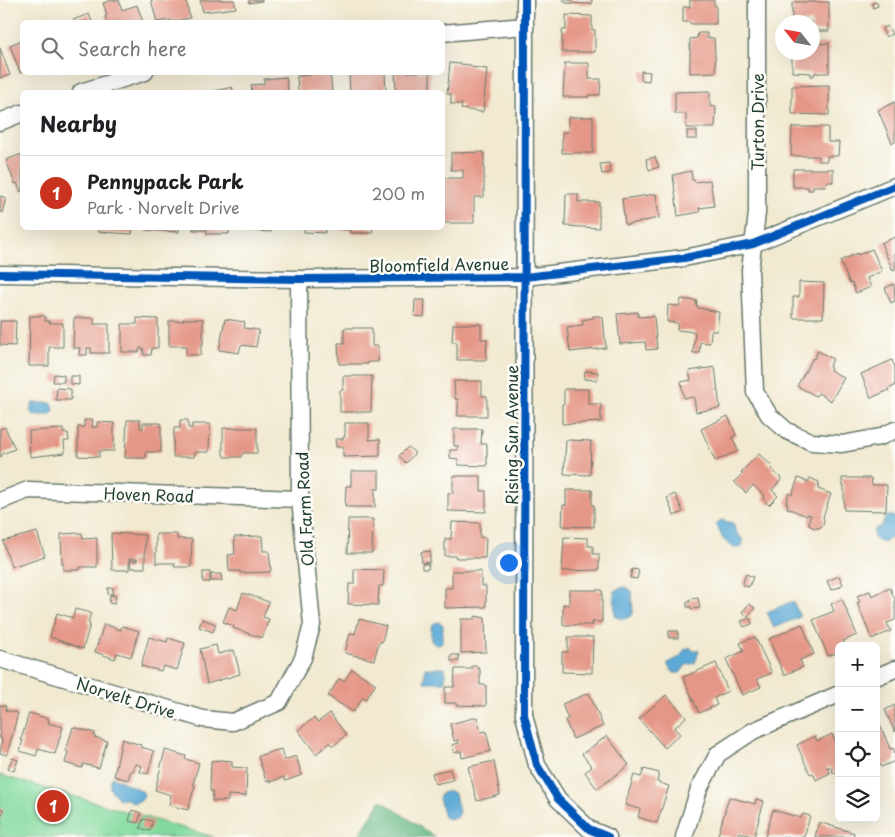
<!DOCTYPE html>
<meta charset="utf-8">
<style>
:root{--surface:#fff;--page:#f2f2f2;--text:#202124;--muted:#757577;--line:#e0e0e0;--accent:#c8321e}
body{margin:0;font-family:"Playpen Sans",sans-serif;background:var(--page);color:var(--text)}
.controls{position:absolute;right:15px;bottom:15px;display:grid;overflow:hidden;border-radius:8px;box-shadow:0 5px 20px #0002}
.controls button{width:45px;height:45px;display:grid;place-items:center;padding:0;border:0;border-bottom:1px solid var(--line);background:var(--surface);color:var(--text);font:25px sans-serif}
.compass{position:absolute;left:775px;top:15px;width:45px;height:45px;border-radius:50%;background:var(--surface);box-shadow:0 5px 20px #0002;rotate:301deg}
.you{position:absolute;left:508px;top:562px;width:18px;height:18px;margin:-12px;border:4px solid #fff;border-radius:50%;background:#1a73e8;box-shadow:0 0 0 8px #1a73e833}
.badge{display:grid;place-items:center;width:32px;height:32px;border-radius:50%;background:var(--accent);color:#fff;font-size:16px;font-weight:700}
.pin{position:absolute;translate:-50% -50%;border:2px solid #fff;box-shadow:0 1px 5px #0006}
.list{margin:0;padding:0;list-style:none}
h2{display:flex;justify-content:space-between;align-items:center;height:65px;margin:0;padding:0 20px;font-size:21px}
h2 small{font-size:16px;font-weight:400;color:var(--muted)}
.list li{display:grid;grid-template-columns:32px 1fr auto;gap:15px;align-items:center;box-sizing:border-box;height:75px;padding:0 20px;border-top:1px solid var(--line)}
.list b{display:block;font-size:19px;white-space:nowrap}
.list p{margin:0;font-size:16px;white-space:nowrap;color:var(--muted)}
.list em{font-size:16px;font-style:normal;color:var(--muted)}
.icon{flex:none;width:28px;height:28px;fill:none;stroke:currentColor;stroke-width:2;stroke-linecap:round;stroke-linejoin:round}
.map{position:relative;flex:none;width:895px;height:837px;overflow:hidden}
.search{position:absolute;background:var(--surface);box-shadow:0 5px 20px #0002;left:20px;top:20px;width:425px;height:55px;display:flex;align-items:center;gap:12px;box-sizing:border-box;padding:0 18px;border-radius:8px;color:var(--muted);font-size:19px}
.panel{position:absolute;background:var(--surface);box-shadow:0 5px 20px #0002;left:20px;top:90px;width:425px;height:140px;border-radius:8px}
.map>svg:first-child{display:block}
.green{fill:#83da9f;stroke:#518c6a}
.forest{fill:#6aba86;stroke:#447c5d}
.water{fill:#5daad6;stroke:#3e7485}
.building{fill:#e59787}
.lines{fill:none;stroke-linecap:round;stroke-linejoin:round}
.minor-casing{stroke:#68796b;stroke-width:19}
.minor{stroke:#fff;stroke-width:16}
.cycleway-casing{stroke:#fdfcf7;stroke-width:11}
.cycleway{stroke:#0057b8;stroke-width:8}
.labels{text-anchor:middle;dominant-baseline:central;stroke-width:5;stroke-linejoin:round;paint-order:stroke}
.street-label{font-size:16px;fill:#1f3d34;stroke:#fdfcf7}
</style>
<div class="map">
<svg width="895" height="837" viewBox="0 0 895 837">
<rect width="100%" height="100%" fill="#fdfcf7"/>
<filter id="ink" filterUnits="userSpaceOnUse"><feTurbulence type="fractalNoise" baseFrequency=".02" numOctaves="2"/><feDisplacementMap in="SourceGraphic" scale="10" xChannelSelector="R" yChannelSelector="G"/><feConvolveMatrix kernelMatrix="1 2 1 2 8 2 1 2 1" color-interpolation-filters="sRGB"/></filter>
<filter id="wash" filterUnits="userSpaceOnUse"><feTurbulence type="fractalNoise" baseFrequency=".0096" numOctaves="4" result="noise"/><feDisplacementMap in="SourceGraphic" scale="20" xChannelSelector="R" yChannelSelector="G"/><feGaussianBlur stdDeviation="1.12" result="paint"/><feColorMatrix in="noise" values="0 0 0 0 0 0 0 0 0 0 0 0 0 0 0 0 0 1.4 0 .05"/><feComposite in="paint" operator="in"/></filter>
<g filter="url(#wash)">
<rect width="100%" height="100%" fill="#f1e9d0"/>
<path class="green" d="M0 775 214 837H0Z"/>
<path class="forest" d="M381 800 435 837H358Z"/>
<g class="water">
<path d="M33 403H51L53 405 54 411 49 415H33L30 410Z"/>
<path d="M891 515 895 518V538C888 537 884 544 877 541L873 536 874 530 882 525 885 518Z"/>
<path d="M721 520 733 523 736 532 743 540 742 546 740 548H734L723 539 716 524Z"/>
<path d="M626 587 632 591 633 614C626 620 623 620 615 616L614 591 619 588Z"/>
<path d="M793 601 800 617 774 628 767 612Z"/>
<path d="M439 622 443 625 442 642 438 645 434 644 431 641V627L434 623Z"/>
<path d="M690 647 692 650H697L699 651 695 663 686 665 680 673H674L668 666V663L680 657 684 650Z"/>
<path d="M425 668H445V682H424Z"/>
<path d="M113 777 142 791 144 794 142 800 134 803 127 799H119L110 789V780Z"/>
<path d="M450 791 455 794 459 812 456 818 449 819 444 817 439 798 442 793Z"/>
</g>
<g id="blocks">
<g class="building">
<path d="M112 0H119L122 10 137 5 143 22H107L105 16 107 15 103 3Z"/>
<path d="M151 0H186L190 18 172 22 171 20 157 22Z"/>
<path d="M200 0H234L236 8 203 12Z"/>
<path d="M249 0H262V1L249 3Z"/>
<path d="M563 0H592V4L566 3Z"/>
<path d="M690 0H714V5H716V24H691L690 22H683V7H690Z"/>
<path d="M794 2H829V31H812V22H792V3Z"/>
<path d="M877 2 878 6 873 8 872 3Z"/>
<path d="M89 14 92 22H74L73 20Z"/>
<path d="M566 15 592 16V30H595V52H562V30H566Z"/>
<path d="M887 26 892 34 886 37 882 29Z"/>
<path d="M698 33H707V38H714L716 72 690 73V39L697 38Z"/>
<path d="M22 40V72L20 73 10 45Z"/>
<path d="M812 41H815V44L829 43V73H814V76H811V73L792 72V52H812Z"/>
<path d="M0 48 10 75 0 78Z"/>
<path d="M450 63 471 65V67L487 69 483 112 461 109 462 104H451V94H447Z"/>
<path d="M565 63H589V79H601L600 95H588L589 97H563Z"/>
<path d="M641 71 650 72 649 81 641 80Z"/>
<path d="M313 72H330L332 92H298L297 76 311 75 310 73Z"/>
<path d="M364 72H385L386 92H350L349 74Z"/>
<path d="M395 72H430V92H415V90L396 91Z"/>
<path d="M286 77 288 92H252L251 85 264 84V79Z"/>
<path d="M829 85V115L792 114V86Z"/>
<path d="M232 87 233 92H211Z"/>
<path d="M710 91V107L716 106 715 128H686V114H675V92Z"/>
<path d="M895 102V142L892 143 878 110Z"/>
<path d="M568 117H593V153H562V132H568Z"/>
<path d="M792 127H828V142H839L838 156H827V161H818V156H791Z"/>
<rect x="687" y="131" width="10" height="8"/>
<path d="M484 152V197H474V223H442V178H463V170H451V153Z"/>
<path d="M22 154V191L21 192 17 183 15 184 6 160Z"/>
<path d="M655 157 659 167 649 170 646 159Z"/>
<path d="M609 163 610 173 602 174 600 164Z"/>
<path d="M793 169H833V182H827L826 186H813V190H808V187H793Z"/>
<path d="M691 171 692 180H694L695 182 710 180 714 206 699 208 700 212 678 216 673 175Z"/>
<path d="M566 194H578V202H599V228L565 226Z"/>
<path d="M656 194 659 218 625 225 622 199Z"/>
<path d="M0 196 6 198 2 213 0 212Z"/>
<path d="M98 228H133L132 234 98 232Z"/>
<path d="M145 228H179V232L145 230Z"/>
<path d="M193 228H229V234H207V230H193Z"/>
<path d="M237 228H271V232L237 230Z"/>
<path d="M304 228H325V233L304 232Z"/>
<path d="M336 228H373L372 233H351V230L336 229Z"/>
<path d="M895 237V270L893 271 881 243Z"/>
<path d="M872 249 882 271 867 278 871 287 856 293 852 283 850 284 840 261 858 253V255Z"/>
<path d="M799 282 824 283 823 318H793V297H799Z"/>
<path d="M894 284 895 301 891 303 885 288Z"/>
<path d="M681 299 697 301 696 306H698V308L719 312 717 331H711L710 343 700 342 699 353H693L695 332 677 330 678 323 667 322 668 305 678 306 680 305Z"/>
<path d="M415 300H425L424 317 414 316Z"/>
<path d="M638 312V317L654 316 657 349 646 350 645 342 620 344 617 314Z"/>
<path d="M30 316H45V321H49V323H63V347H49V366H29Z"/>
<path d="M593 316H601V317H603L606 348 570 352 567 327 583 325 582 320 593 318Z"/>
<path d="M74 318H94V324H109V353H91V348H87V355H79L80 348H73Z"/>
<path d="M137 318 158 319V348H152L151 355H144L143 348H140L139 352H122V324H137Z"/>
<path d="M183 319H203V345H201V355H186V346H169V321H183Z"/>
<path d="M225 319 245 322 244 328 259 330 256 347 241 345 239 353 219 350Z"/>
<path d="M0 321H16L15 346 0 345Z"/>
<path d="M453 324H481V339H487L486 360H457V342H452Z"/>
<path d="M344 328H372V346H378V362H368V364H339L338 343H344Z"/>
<path d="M818 351 833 359 829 367 831 368 830 370 844 378 831 401 818 393 816 396 797 386 813 358 814 359Z"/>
<path d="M892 360 895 367V386L888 389 889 390 871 398 861 374Z"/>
<path d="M715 367 720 408 696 412 694 397 684 398 681 382 691 380 689 371Z"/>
<path d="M585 371 598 372 597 380 584 379Z"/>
<path d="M54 374 64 375V382H53Z"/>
<path d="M70 376H79V385L70 384Z"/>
<path d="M343 376H372L371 412H340V390H343Z"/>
<path d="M454 381H482V396H487V416H458V399H455Z"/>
<path d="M57 388 71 389V400H56Z"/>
<path d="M564 389H588V404H601V422L562 424V404H564Z"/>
<path d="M728 416 736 435 732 437 738 451 715 461 701 429Z"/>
<path d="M84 420H93L92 427H97V422L114 423V451H99V457L78 456V427H84Z"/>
<path d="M127 420H140V428H143V423H161V452H146V458H125Z"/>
<path d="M180 420H188V428H192V424H210L209 452H195L194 457H173L174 428H180Z"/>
<path d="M345 423H369V440L380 439V456L343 457V447H336L335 439H343V437H345Z"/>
<path d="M5 427 15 449 2 454V456L0 457V429Z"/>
<path d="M223 428H257V453H243L241 457H225L223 455Z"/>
<path d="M63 429V433H68L69 441H64L65 453 30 457 29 431Z"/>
<path d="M454 429H482L481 444H487V466L458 465V459L450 458V450H458V446H454Z"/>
<path d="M566 440 591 441 590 475 564 474Z"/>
<path d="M408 447 415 453 406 463 399 456Z"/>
<path d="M759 454 773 467 771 469 782 479 772 490 778 496 769 505 763 499 765 496 753 485 746 493 734 482 743 473 741 472Z"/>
<path d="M351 471H379V489H375V507H345L346 486H351Z"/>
<path d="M453 476H481V491H486V512L448 511V493H453Z"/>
<path d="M798 478 808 482 810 478 819 482 818 489 831 494 823 517 824 520 823 525 819 528H814L809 525V520L811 515 808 514 807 516 787 508 788 504 786 503 789 493 792 495Z"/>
<path d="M842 478H871L872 485H887L886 511 844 510V485H842Z"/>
<path d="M566 490H592V505H594V527L562 526 563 505H566Z"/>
<path d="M675 494 683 512 674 516 667 498Z"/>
<path d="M348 519H373L372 553H347Z"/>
<path d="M452 522 480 523V537L486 538 485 558H456V556H445V539H451Z"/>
<path d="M37 532 45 556 11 567 3 541Z"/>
<path d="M82 533 83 539 97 538V567H80V570H63V563H62L61 534Z"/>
<path d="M111 533 145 535V568H131L130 561H137V559H129V570H112Z"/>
<path d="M156 534H177V539H192L191 567H174L175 563H156Z"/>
<path d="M262 536 263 551H269L271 569 270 572 240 573V571H229L228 555 235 554 234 537Z"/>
<path d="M564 537 588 538V546H593V554H599V570L562 571Z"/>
<path d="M430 551V562L422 563 421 552Z"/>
<path d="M422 564H429L428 569H422Z"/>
<path d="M354 569 384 570 383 586H379L378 605 348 604 349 584H354Z"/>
<path d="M632 569 639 570 637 579 630 578Z"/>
<path d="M452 571H481V586H486V607L445 608V588H452Z"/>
<rect x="203" y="572" width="7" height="10"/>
<path d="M211 574H221L222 581H211Z"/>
<path d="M746 574 753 577 749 587 742 585Z"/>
<path d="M839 576 843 584 840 586V587L831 590 827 581Z"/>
<rect x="108" y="588" width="5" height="6"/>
<path d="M890 588 895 600V620L887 623 891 631 872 639 857 603 860 602 857 596 870 591 872 596Z"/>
<path d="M569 590H602V622H592L593 625H563V604L569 605Z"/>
<path d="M243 593 269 602 263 617 269 619 262 638 233 628 234 626 223 622 229 607 237 610Z"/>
<path d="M110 595 116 596 114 604 109 603Z"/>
<path d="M698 598 700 608 691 609V607H687V602H690V599Z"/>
<path d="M842 599 857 635 843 641 846 646H839V652L828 656 813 620 834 611 831 604Z"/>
<path d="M749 604 755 608 748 617 742 612Z"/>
<path d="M75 609 91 613 88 623 90 624 83 649 50 637 57 613 73 618Z"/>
<path d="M475 616 485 618 486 652 461 653V619H475Z"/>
<path d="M750 618 752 624 744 627 741 621Z"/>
<path d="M202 619 216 624 213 632 199 627Z"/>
<path d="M359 619 386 626 382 642H379L374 660 345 653 350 633 355 634Z"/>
<path d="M104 624 121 630 122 626 139 631 131 657 117 653 115 659 95 652Z"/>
<path d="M802 624 814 654 800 660 803 667 784 675 769 639Z"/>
<rect x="669" y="631" width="9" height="7"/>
<path d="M149 637 167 642 168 638 185 643 177 670 163 666 161 671 141 666Z"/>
<path d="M568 637H593L592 673 562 672V652H568Z"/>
<path d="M755 637 772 673 757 679 761 687 742 695 726 659 744 651 740 643Z"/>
<path d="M216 645 218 654 234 650 240 674 207 684 200 649Z"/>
<rect x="451" y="655" width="8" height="6"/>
<path d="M716 663 728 691 714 698 717 705 699 713 683 677Z"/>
<path d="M472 666H478V669H480V685H486V706L456 705V703H445V687H454L455 669H472Z"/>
<path d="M352 669 376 684 366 699 363 697 353 712 328 696 339 679 344 681Z"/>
<path d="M589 693 603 726 573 739 565 720 568 719 562 704Z"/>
<path d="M666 695 686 717 674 728 680 734 665 748 639 719Z"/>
<path d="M0 705 6 706 5 710 18 713 7 755 0 753 2 739 0 738Z"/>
<path d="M895 705V732L885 710Z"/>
<path d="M29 713 49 719 48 723 63 727 55 754 38 749 36 756 20 751 23 740H21Z"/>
<path d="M330 713 346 735 333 746 330 743 316 754 298 730 314 718 318 722Z"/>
<path d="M477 717 481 732 486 731 491 751 462 758 461 751 454 753 452 745 459 743 458 740 454 741 450 724Z"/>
<path d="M879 722 890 749 893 748 895 754V761L881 767 879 763 876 764V723Z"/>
<path d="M73 727 95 733 94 737 107 741 99 768 83 764 82 768 65 763 68 752 66 751Z"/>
<path d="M832 734 839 750V771L833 773 831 767H827L830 773 816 780 813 773 810 774 797 745 815 736 817 741Z"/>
<path d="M607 736 629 765 597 789 585 772 592 767 582 754Z"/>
<path d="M122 739 141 745V747L154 751 148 774 140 772 142 766 136 764 133 771 131 770 128 780 114 776Z"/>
<path d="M281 749 284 760 296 756 302 775 285 781 284 777 270 782V780L266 781 258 756Z"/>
<path d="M165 750 186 756 185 759 199 763 193 784 195 785 188 810 169 805 171 795 155 790Z"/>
<path d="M12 758 18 760 14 771 8 769Z"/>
<path d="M221 760 232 761V767L247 768 246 796 228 795V801H212L213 791H210L211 761Z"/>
<path d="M494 761 500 795 477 801 468 767Z"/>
<path d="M450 769 453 780 435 784 432 773Z"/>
<path d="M644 769 659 773 657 782 669 786 657 823 638 817 640 809 625 805 634 775 641 777Z"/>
<path d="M729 797 755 804 756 799 764 801 754 837 739 832 737 837 718 835Z"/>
<path d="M0 808 4 810 0 819Z"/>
<path d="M132 810 141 813 138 823 129 821Z"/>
<path d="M773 810 801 818 803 814 810 816 804 837H765Z"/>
<path d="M143 819 153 821 150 831 140 828Z"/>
<path d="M819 822 854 833 853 837H815Z"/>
</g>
</g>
</g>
<g filter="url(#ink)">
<use href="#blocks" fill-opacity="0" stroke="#68796b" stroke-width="1"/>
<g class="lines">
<defs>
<g id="minor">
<path d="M525 0 524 715 537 765 558 799 589 829 608 837"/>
<path d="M757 0V213L750 270 755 392 769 415 787 431 812 442 842 444 880 437 895 430"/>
<path d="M442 33 525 26"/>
<path d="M81 92 145 72"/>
<path d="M0 122 22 113"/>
<path d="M0 274 299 279 525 277 684 258 753 244 895 186"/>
<path d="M0 501 28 490 300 499"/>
<path d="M0 659 203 719 233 722 279 702 303 658 312 625 300 499 299 279"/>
<path d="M876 677 895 669"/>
<path d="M684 837 699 789 718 754 753 731 839 694"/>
</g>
</defs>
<use href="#minor" class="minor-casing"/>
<use href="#minor" class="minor"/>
<defs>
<g id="cycleway">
<path d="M525 0 524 715 537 765 558 799 589 829 608 837"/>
<path d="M0 274 299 279 525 277 684 258 753 244 895 186"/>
</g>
</defs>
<use href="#cycleway" class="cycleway-casing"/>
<use href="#cycleway" class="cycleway"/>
</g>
</g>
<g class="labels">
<g class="street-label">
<text transform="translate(757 122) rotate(-90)">Turton Drive</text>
<text transform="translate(439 264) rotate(-1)">Bloomfield Avenue</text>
<text transform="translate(511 435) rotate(-90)">Rising Sun Avenue</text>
<text transform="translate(149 494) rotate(2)">Hoven Road</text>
<text transform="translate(304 509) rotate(-93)">Old Farm Road</text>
<text transform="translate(126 697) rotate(17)">Norvelt Drive</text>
</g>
</g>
</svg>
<div class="controls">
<button>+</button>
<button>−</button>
<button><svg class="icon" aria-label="locate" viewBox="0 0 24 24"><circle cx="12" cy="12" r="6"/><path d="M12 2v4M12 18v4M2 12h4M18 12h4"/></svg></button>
<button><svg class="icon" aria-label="layers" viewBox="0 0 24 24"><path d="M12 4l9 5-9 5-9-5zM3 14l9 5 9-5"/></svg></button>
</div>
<svg class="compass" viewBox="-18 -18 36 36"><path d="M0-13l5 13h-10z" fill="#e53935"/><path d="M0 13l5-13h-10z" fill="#757577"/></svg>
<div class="you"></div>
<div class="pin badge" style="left:53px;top:806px">1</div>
<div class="search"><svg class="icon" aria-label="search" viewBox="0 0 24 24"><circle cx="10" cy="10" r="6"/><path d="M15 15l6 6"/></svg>Search here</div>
<section class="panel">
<h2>Nearby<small></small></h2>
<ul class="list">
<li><span class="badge">1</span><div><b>Pennypack Park</b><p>Park · Norvelt Drive</p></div><em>200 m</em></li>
</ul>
</section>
</div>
